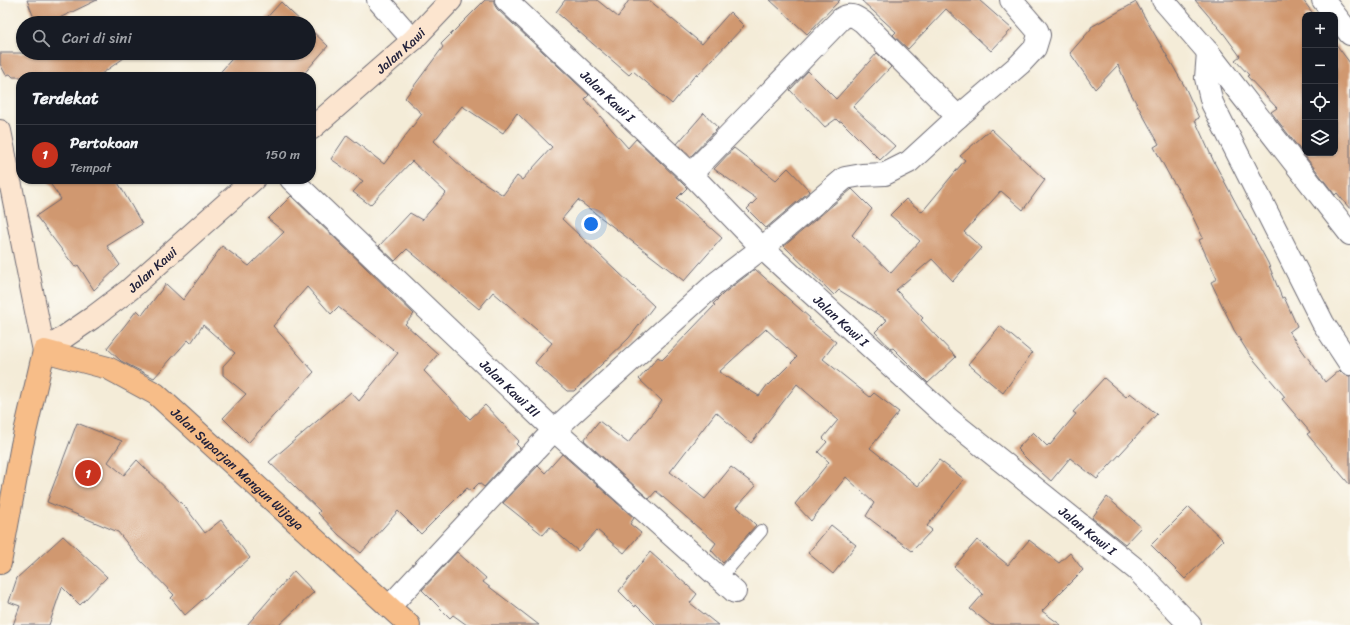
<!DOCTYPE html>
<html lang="id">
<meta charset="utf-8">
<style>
:root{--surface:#171b24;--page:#242831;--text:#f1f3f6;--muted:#9ea1a6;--line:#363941;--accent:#c8321e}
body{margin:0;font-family:Sriracha,sans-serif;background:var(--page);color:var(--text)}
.controls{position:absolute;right:12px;top:12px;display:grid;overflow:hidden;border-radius:8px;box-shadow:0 1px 3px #0004}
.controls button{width:36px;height:36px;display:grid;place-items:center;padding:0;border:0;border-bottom:1px solid var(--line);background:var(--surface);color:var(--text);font:20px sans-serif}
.you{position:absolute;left:591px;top:224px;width:14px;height:14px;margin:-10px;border:3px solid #fff;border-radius:50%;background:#1a73e8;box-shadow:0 0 0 6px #1a73e833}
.badge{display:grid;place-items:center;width:26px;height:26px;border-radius:50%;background:var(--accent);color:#fff;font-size:13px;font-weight:700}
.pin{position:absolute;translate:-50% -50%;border:2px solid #fff;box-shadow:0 1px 4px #0006}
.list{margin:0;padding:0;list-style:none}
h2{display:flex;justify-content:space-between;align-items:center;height:52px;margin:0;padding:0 16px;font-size:17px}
h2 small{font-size:13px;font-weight:400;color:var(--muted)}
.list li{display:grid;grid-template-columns:26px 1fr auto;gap:12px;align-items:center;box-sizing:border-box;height:60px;padding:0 16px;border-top:1px solid var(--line)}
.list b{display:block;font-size:15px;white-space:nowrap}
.list p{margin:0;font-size:13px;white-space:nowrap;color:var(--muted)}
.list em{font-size:13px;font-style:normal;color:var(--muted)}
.icon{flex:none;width:22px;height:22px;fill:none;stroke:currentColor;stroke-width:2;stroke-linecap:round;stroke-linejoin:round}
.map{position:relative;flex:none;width:1350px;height:625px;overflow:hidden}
.search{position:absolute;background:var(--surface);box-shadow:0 1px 3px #0004;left:16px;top:16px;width:300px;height:44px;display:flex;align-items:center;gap:10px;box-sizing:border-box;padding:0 14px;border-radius:22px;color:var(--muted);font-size:15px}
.panel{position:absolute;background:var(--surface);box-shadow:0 1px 3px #0004;left:16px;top:72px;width:300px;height:112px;border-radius:16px}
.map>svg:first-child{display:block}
.building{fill:#d09870;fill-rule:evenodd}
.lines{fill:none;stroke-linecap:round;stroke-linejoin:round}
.lane-casing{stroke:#6c6972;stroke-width:14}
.street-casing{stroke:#6c6972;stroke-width:24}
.secondary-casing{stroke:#6c6972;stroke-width:24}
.highway-casing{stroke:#6c6972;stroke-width:24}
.lane{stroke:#fff;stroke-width:12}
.street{stroke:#fff;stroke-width:22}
.secondary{stroke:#fce5cf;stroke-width:22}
.highway{stroke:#f7bd88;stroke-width:22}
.labels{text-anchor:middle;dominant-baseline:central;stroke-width:4;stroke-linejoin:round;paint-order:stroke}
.street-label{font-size:13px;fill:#22223b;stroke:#fdfcf7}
</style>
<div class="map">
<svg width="1350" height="625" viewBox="0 0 1350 625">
<rect width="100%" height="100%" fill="#fdfcf7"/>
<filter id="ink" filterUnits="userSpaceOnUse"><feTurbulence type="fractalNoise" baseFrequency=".025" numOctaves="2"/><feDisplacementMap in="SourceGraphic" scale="8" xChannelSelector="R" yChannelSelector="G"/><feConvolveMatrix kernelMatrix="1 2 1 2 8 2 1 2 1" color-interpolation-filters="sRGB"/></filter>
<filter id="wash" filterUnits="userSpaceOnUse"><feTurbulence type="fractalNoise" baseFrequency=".012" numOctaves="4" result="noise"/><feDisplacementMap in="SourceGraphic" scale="16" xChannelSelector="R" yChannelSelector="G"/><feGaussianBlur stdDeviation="0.9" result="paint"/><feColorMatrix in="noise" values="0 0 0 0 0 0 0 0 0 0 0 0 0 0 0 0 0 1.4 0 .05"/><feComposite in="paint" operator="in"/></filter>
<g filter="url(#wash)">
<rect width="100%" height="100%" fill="#f4ecd8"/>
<g id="blocks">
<g class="building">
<path d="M27 0H97L49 23H36Z"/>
<path d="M485 0H494V4L497 9 589 95 585 99 628 148 636 139 682 183 687 188 677 198 722 238 684 281 578 200 562 219 654 306 629 338 574 391H567L535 363 552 343 493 292 479 309 407 249 395 261 379 246 410 213 422 220 446 193 412 161 370 205 353 192 363 181 331 159 347 135 384 164 422 114 405 98 443 47 441 44ZM462 106 503 133 517 113 552 147 522 180 517 176 503 195 466 171 434 141Z"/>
<path d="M565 0H597L618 17 629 0H649L702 44 730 12 744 26 697 76 696 74 672 104 633 71 629 75 556 12Z"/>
<path d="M770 0H840L807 34Z"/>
<path d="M861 0H979L1012 29 991 51 946 9 908 49 893 35 896 32Z"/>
<path d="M1195 0H1303L1314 15H1305V153H1335V43L1350 63V209L1337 193 1335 195 1271 112 1277 108 1247 76 1249 75 1235 60 1240 56 1224 34Z"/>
<path d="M281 2 292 13 303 23H262Z"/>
<path d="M1136 2 1185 87 1199 118 1195 120 1214 162 1268 263 1282 298 1284 297 1297 326 1289 332 1325 382 1339 370 1344 375 1350 376V485L1307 434 1310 432 1282 399 1285 397 1249 354 1234 330 1211 282 1217 279 1199 240 1203 238 1184 199 1169 175 1154 147 1159 144 1129 90 1118 65 1095 89 1070 53 1091 29V27Z"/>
<path d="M309 28 328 46 301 77H216L237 53H309Z"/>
<path d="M0 53H131L97 77H13L10 74 6 75 0 64Z"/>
<path d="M877 53 891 67 853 107 895 146 880 160 841 121 839 122 836 119 825 127 790 90 808 71 836 99Z"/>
<path d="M704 113 718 128 691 156 677 144Z"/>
<path d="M991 129 1045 180 1023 210 1001 191 964 232 982 248 953 281 932 259 896 290 923 318 921 320 956 357 928 383 893 348 891 349 875 332 887 320 839 290 834 295 784 246 852 189 872 209 852 235 891 273 920 241 890 215 906 199 922 212 965 160 960 156Z"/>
<path d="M734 148 776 180 788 168 810 191 766 228 747 209 757 199 714 169Z"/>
<path d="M47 179H116L142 224 107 246 120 265 94 290 78 265 75 267 36 216 61 199Z"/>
<path d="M291 196 414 314 405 324 438 354 424 371 470 419 485 405 519 441 516 444 520 448 484 487 479 483 471 491 467 488 421 534 398 511 361 553 339 535 318 513 320 511 269 462 351 392 359 401 398 353 338 307 331 314 307 287 273 326 314 372 248 443 223 418 246 394 223 375V366L235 353 203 325 191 343 188 340 154 378 121 361 107 348 137 310 142 315 166 284 183 300 222 246 249 266 284 232 268 219Z"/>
<path d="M755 269 810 318 809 320 836 342 823 359 870 397 874 393 899 412 870 448 918 486 939 460 964 479 927 526 932 530 912 551 866 516 874 503 846 477 811 521 795 504 829 462 818 452 827 442 823 438 838 420 797 384 751 443 716 412 670 472 705 499 731 467 756 486 737 507 756 525 723 563 711 550 716 543 656 491 649 499 584 440 599 421 628 443 662 401 639 379 658 357 662 360 666 356 715 305 713 304 724 293ZM766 329 797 357 769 385 768 384 759 396 719 372Z"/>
<path d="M1000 326 1032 353 1003 393 968 364Z"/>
<path d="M1104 378 1126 397 1130 393 1157 414 1097 479 1070 458 1051 481 1032 464 1017 449 1033 432 1047 446 1049 444 1050 445 1076 414 1073 412Z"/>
<path d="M77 423 122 441 108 462 124 475 137 460 186 508 205 533 221 520 250 558 185 615 171 598 174 595 141 561 118 532 47 502Z"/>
<path d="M562 454 634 518 630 524 641 533 624 553 597 530 578 551 550 527 543 535 503 503 538 466 545 473Z"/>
<path d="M1107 497 1141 527 1125 544 1092 518Z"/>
<path d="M1189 507 1223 540 1185 579 1151 545Z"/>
<path d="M831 525 856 545 833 574 808 553Z"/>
<path d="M63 536 107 577 80 605 62 587 49 625H13L20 606 9 602 17 578Z"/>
<path d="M977 540 1008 565 1029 540 1059 563 1070 553 1083 570 1042 611 1061 625H991L970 609 983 594 954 567Z"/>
<path d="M457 552 486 578 483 582 539 625H467L453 615 450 618 422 590Z"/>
<path d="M650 552 697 594 690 603 718 625H656L636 605 635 607 619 591Z"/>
<path d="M294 571 314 592 279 625H247Z"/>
</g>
</g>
</g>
<g filter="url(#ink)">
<use href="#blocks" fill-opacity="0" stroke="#6c6972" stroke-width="1"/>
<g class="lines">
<defs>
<path id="lane" d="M720 578 761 531"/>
<g id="street">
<path d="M378 0 413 40"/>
<path id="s1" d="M506 0 691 174 762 248 949 419 1137 570 1190 625"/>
<path d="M1163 0 1208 52 1350 234"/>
<path d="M1323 0 1350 34"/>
<path d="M1208 52 1206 78 1212 103 1323 323 1350 364"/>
<path d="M691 174 841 19C850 13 855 16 863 22L958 117"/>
<path id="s2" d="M291 179 554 430 735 592"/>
<path d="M389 607 554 430 716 283 762 248 845 178 862 175 885 174 909 162 958 117 1020 64 1035 48 1039 35 1037 30 1011 0"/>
</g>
<g id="secondary">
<path id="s3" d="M311 129 413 40 451 0"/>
<path id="s4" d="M0 131 44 351 92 318 129 290 254 179"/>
</g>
<g id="highway">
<path id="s5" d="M0 563 22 445 44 351 108 368 156 394 409 625"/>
</g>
</defs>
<use href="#lane" class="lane-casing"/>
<use href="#street" class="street-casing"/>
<use href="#secondary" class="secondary-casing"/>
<use href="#highway" class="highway-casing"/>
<use href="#lane" class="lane"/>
<use href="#street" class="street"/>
<use href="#secondary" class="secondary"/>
<use href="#highway" class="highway"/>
</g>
</g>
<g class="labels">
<g class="street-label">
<text stroke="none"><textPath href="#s3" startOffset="119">Jalan Kawi</textPath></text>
<text stroke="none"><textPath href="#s1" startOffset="140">Jalan Kawi I</textPath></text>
<text stroke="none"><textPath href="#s4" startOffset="360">Jalan Kawi</textPath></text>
<text stroke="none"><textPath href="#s1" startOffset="464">Jalan Kawi I</textPath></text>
<text stroke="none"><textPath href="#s2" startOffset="303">Jalan Kawi III</textPath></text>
<text stroke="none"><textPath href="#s5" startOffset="448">Jalan Suparjan Mangun Wijaya</textPath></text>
<text stroke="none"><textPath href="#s1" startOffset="788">Jalan Kawi I</textPath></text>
</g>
</g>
</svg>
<div class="controls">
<button>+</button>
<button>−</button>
<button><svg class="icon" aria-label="locate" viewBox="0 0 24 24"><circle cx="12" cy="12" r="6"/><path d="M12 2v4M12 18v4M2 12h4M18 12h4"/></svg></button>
<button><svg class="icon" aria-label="layers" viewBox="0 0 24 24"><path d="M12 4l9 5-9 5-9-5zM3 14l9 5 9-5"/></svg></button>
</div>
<div class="you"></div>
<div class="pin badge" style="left:88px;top:473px">1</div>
<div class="search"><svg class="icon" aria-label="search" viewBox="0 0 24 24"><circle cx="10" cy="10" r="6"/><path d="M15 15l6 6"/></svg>Cari di sini</div>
<section class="panel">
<h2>Terdekat<small></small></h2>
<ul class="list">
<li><span class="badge">1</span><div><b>Pertokoan</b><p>Tempat</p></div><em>150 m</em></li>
</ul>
</section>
</div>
